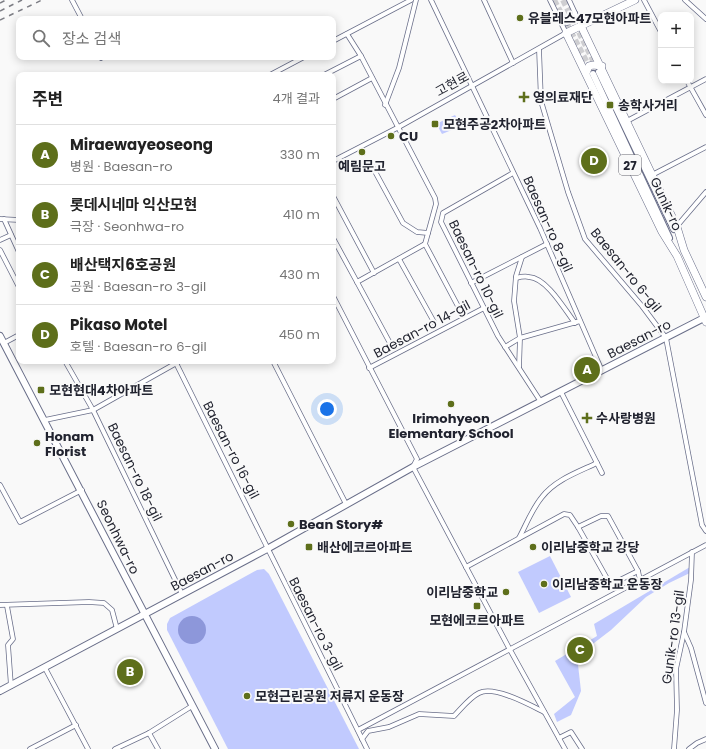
<!DOCTYPE html>
<html lang="ko">
<meta charset="utf-8">
<style>
:root{--surface:#fff;--page:#f2f2f2;--text:#222;--muted:#767676;--line:#e0e0e0;--accent:#5e6f1b}
body{margin:0;font-family:Poppins,"Noto Sans KR",sans-serif;background:var(--page);color:var(--text)}
.controls{position:absolute;right:12px;top:12px;display:grid;overflow:hidden;border-radius:8px;box-shadow:0 2px 10px #0003}
.controls button{width:36px;height:36px;display:grid;place-items:center;padding:0;border:0;border-bottom:1px solid var(--line);background:var(--surface);color:var(--text);font:20px sans-serif}
.you{position:absolute;left:327px;top:409px;width:14px;height:14px;margin:-10px;border:3px solid #fff;border-radius:50%;background:#1a73e8;box-shadow:0 0 0 6px #1a73e833}
.badge{display:grid;place-items:center;width:26px;height:26px;border-radius:50%;background:var(--accent);color:#fff;font-size:13px;font-weight:700}
.pin{position:absolute;translate:-50% -50%;border:2px solid #fff;box-shadow:0 1px 4px #0006}
.list{margin:0;padding:0;list-style:none}
h2{display:flex;justify-content:space-between;align-items:center;height:52px;margin:0;padding:0 16px;font-size:17px}
h2 small{font-size:13px;font-weight:400;color:var(--muted)}
.list li{display:grid;grid-template-columns:26px 1fr auto;gap:12px;align-items:center;box-sizing:border-box;height:60px;padding:0 16px;border-top:1px solid var(--line)}
.list b{display:block;font-size:15px;white-space:nowrap}
.list p{margin:0;font-size:13px;white-space:nowrap;color:var(--muted)}
.list em{font-size:13px;font-style:normal;color:var(--muted)}
.icon{flex:none;width:22px;height:22px;fill:none;stroke:currentColor;stroke-width:2;stroke-linecap:round;stroke-linejoin:round}
.map{position:relative;flex:none;width:706px;height:749px;overflow:hidden}
.search{position:absolute;background:var(--surface);box-shadow:0 2px 10px #0003;left:16px;top:16px;width:320px;height:44px;display:flex;align-items:center;gap:10px;box-sizing:border-box;padding:0 14px;border-radius:8px;color:var(--muted);font-size:15px}
.panel{position:absolute;background:var(--surface);box-shadow:0 2px 10px #0003;left:16px;top:72px;width:320px;height:292px;border-radius:8px}
.map>svg:first-child{display:block}
.green{fill:#c1cafe}
.water{fill:#8d97da}
.lines{fill:none;stroke-linecap:round;stroke-linejoin:round}
.secondary-tunnel{stroke:#ceced1;stroke-width:6;stroke-dasharray:6 3;stroke-linecap:butt}
.street-casing{stroke:#696e89;stroke-width:5.5}
.secondary-casing{stroke:#696e89;stroke-width:8}
.primary-casing{stroke:#696e89;stroke-width:8}
.street{stroke:#fff;stroke-width:4}
.secondary{stroke:#fff;stroke-width:6}
.primary{stroke:#fff;stroke-width:7}
.rail{stroke:#7d7e85;stroke-width:1.5;stroke-dasharray:5 5;stroke-linecap:butt}
.poi-dot{fill:#5e6f1b;stroke:#f9f9f9;stroke-width:1.5}
.labels{text-anchor:middle;dominant-baseline:central;stroke-width:4;stroke-linejoin:round;paint-order:stroke}
.shield{fill:#f9f9f9;stroke:#62636c;stroke-width:1}
.shield-label{font-size:12px;font-weight:bold;fill:#21232f}
.poi-label{font-size:13px;font-weight:bold;fill:#21232f;stroke:#f9f9f9;text-anchor:start}
.street-label{font-size:13px;fill:#21232f;stroke:#f9f9f9}
</style>
<div class="map">
<svg width="706" height="749" viewBox="0 0 706 749">
<rect width="100%" height="100%" fill="#f9f9f9"/>
<g class="green">
<path d="M455 115 461 125 459 127 442 134 437 125 438 123Z"/>
<path d="M550 556 571 597 539 613 518 572Z"/>
<path d="M690 567 692 572 669 583 646 597 611 630 577 656 581 691 571 715 557 722 554 714 575 697 555 661 597 636 594 624Z"/>
<path d="M264 569 269 574 359 749H228L167 630V624L170 618 257 570Z"/>
</g>
<circle class="water" cx="192" cy="630" r="14"/>
<g class="lines">
<g class="secondary-tunnel">
<path d="M554 0 593 74"/>
<path d="M563 0 597 68"/>
</g>
<defs>
<g id="street">
<path d="M72 0 82 19"/>
<path d="M431 0 540 228 602 371"/>
<path d="M484 0 513 63"/>
<path d="M569 0 581 26"/>
<path d="M644 0 661 32"/>
<path d="M685 0 706 19"/>
<path d="M561 21 567 23 572 21 575 13"/>
<path d="M347 34 361 56 435 198 436 204 425 244 460 310"/>
<path d="M333 41 411 0"/>
<path d="M539 49 541 101 568 192 585 239 642 306 666 338 702 525 706 531"/>
<path d="M100 57 101 58"/>
<path d="M270 75 304 57"/>
<path d="M324 75 361 56"/>
<path d="M687 81 706 115"/>
<path d="M333 99 372 78"/>
<path d="M385 105 399 68 416 0"/>
<path d="M627 121 706 79"/>
<path d="M333 161 397 128 566 33 550 0"/>
<path d="M372 166 403 223 417 232 428 233"/>
<path d="M513 173 443 213 441 222 498 336 541 402"/>
<path d="M652 175 706 147"/>
<path d="M333 196 374 273"/>
<path d="M0 219 19 220"/>
<path d="M4 219 19 252"/>
<path d="M677 226 706 192"/>
<path d="M333 238 357 282"/>
<path d="M0 240 11 235"/>
<path d="M0 250 19 287"/>
<path d="M399 259 434 322"/>
<path d="M516 278C520 277 525 276 529 277 547 278 565 310 575 323"/>
<path d="M471 283 547 244"/>
<path d="M333 296 417 459 413 467 509 648 565 749"/>
<path d="M4 343 19 335"/>
<path d="M391 345 357 282 425 244"/>
<path d="M505 347 520 338 580 321"/>
<path d="M65 361 93 410 182 594"/>
<path d="M175 361 367 749"/>
<path d="M273 361 346 504"/>
<path d="M519 367 520 338 514 301 516 276 522 257"/>
<path d="M369 368 484 308"/>
<path d="M561 392 602 473"/>
<path d="M45 420 93 410 180 361"/>
<path d="M0 485 20 522 82 490"/>
<path d="M578 527 601 516H608L638 571 640 580"/>
<path d="M519 538C526 525 532 509 542 497 555 480 578 472 597 463"/>
<path d="M466 567 564 514 570 515 578 527 609 582 612 584 638 571"/>
<path d="M0 605 89 602 104 603 112 610 117 629"/>
<path d="M7 606 13 639 8 645 11 686"/>
<path d="M684 632 691 648 706 703"/>
<path d="M45 668 88 749"/>
<path d="M358 730 706 545"/>
<path d="M149 733 158 749"/>
<path d="M559 738 571 732 582 749"/>
<path d="M362 739 368 731 389 727 419 714 454 716C462 708 469 698 479 693 494 685 530 705 544 712"/>
<path d="M30 749 76 725"/>
<path d="M115 749 149 733 192 706"/>
<path d="M674 749 677 710 676 669 684 632 691 580 692 552"/>
<path d="M689 749 697 743 706 739"/>
</g>
<g id="secondary">
<path d="M599 72 674 229"/>
<path d="M593 74 669 238"/>
<path d="M0 336 215 749"/>
<path d="M0 691 267 549 413 467 706 317"/>
</g>
<g id="primary">
<path d="M635 0 566 33 662 232 677 256 706 322"/>
<path d="M581 26 677 227 684 250 706 297"/>
<path d="M586 73 589 66 593 65 602 66"/>
</g>
</defs>
<use href="#street" class="street-casing"/>
<use href="#secondary" class="secondary-casing"/>
<use href="#primary" class="primary-casing"/>
<use href="#street" class="street"/>
<use href="#secondary" class="secondary"/>
<use href="#primary" class="primary"/>
<g class="rail">
<path d="M0 3 6 0"/>
<path d="M0 11 22 0"/>
<path d="M0 20 42 0"/>
</g>
</g>
<g class="poi-dot">
<circle cx="520" cy="18" r="4"/>
<path d="M522 91h4v4h4v4h-4v4h-4v-4h-4v-4h4z"/>
<rect x="606" y="101" width="8" height="8" rx="2"/>
<rect x="431" y="120" width="8" height="8" rx="2"/>
<circle cx="391" cy="136" r="4"/>
<circle cx="362" cy="152" r="4"/>
<rect x="37" y="386" width="8" height="8" rx="2"/>
<circle cx="451" cy="404" r="4"/>
<path d="M585 412h4v4h4v4h-4v4h-4v-4h-4v-4h4z"/>
<circle cx="37" cy="443" r="4"/>
<circle cx="291" cy="524" r="4"/>
<rect x="305" y="543" width="8" height="8" rx="2"/>
<circle cx="533" cy="547" r="4"/>
<circle cx="544" cy="584" r="4"/>
<circle cx="506" cy="592" r="4"/>
<rect x="473" y="602" width="8" height="8" rx="2"/>
<circle cx="247" cy="696" r="4"/>
</g>
<g class="labels">
<rect class="shield" x="619" y="155" width="22" height="20" rx="3"/>
<g class="shield-label">
<text x="630" y="165">27</text>
</g>
<g class="poi-label">
<text x="528" y="18">유블레스47모현아파트</text>
<text x="533" y="97">영의료재단</text>
<text x="618" y="105">송학사거리</text>
<text x="443" y="124">모현주공2차아파트</text>
<text x="399" y="136">CU</text>
<text x="362" y="166" text-anchor="middle">예림문고</text>
<text x="49" y="390">모현현대4차아파트</text>
<text x="451" y="418" text-anchor="middle">Irimohyeon<tspan x="451" dy="15">Elementary School</tspan></text>
<text x="596" y="418">수사랑병원</text>
<text x="45" y="436">Honam<tspan x="45" dy="15">Florist</tspan></text>
<text x="299" y="524">Bean Story#</text>
<text x="317" y="547">배산에코르아파트</text>
<text x="541" y="547">이리남중학교 강당</text>
<text x="552" y="584">이리남중학교 운동장</text>
<text x="498" y="592" text-anchor="end">이리남중학교</text>
<text x="477" y="620" text-anchor="middle">모현에코르아파트</text>
<text x="255" y="696">모현근린공원 저류지 운동장</text>
</g>
<g class="street-label">
<text transform="translate(452 84) rotate(-29)">고현로</text>
<text transform="translate(666 204) rotate(65)">Gunik-ro</text>
<text transform="translate(548 224) rotate(66)">Baesan-ro 8-gil</text>
<text transform="translate(476 269) rotate(64)">Baesan-ro 10-gil</text>
<text transform="translate(626 270) rotate(51)">Baesan-ro 6-gil</text>
<text transform="translate(422 329) rotate(-28)">Baesan-ro 14-gil</text>
<text transform="translate(639 339) rotate(-27)">Baesan-ro</text>
<text transform="translate(231 450) rotate(63)">Baesan-ro 16-gil</text>
<text transform="translate(135 472) rotate(64)">Baesan-ro 18-gil</text>
<text transform="translate(118 537) rotate(64)">Seonhwa-ro</text>
<text transform="translate(202 571) rotate(-28)">Baesan-ro</text>
<text transform="translate(316 624) rotate(63)">Baesan-ro 3-gil</text>
<text transform="translate(673 637) rotate(-82)">Gunik-ro 13-gil</text>
</g>
</g>
</svg>
<div class="controls">
<button>+</button>
<button>−</button>
</div>
<div class="you"></div>
<div class="pin badge" style="left:587px;top:370px">A</div>
<div class="pin badge" style="left:130px;top:672px">B</div>
<div class="pin badge" style="left:580px;top:650px">C</div>
<div class="pin badge" style="left:594px;top:161px">D</div>
<div class="search"><svg class="icon" aria-label="search" viewBox="0 0 24 24"><circle cx="10" cy="10" r="6"/><path d="M15 15l6 6"/></svg>장소 검색</div>
<section class="panel">
<h2>주변<small>4개 결과</small></h2>
<ul class="list">
<li><span class="badge">A</span><div><b>Miraewayeoseong</b><p>병원 · Baesan-ro</p></div><em>330 m</em></li>
<li><span class="badge">B</span><div><b>롯데시네마 익산모현</b><p>극장 · Seonhwa-ro</p></div><em>410 m</em></li>
<li><span class="badge">C</span><div><b>배산택지6호공원</b><p>공원 · Baesan-ro 3-gil</p></div><em>430 m</em></li>
<li><span class="badge">D</span><div><b>Pikaso Motel</b><p>호텔 · Baesan-ro 6-gil</p></div><em>450 m</em></li>
</ul>
</section>
</div>
